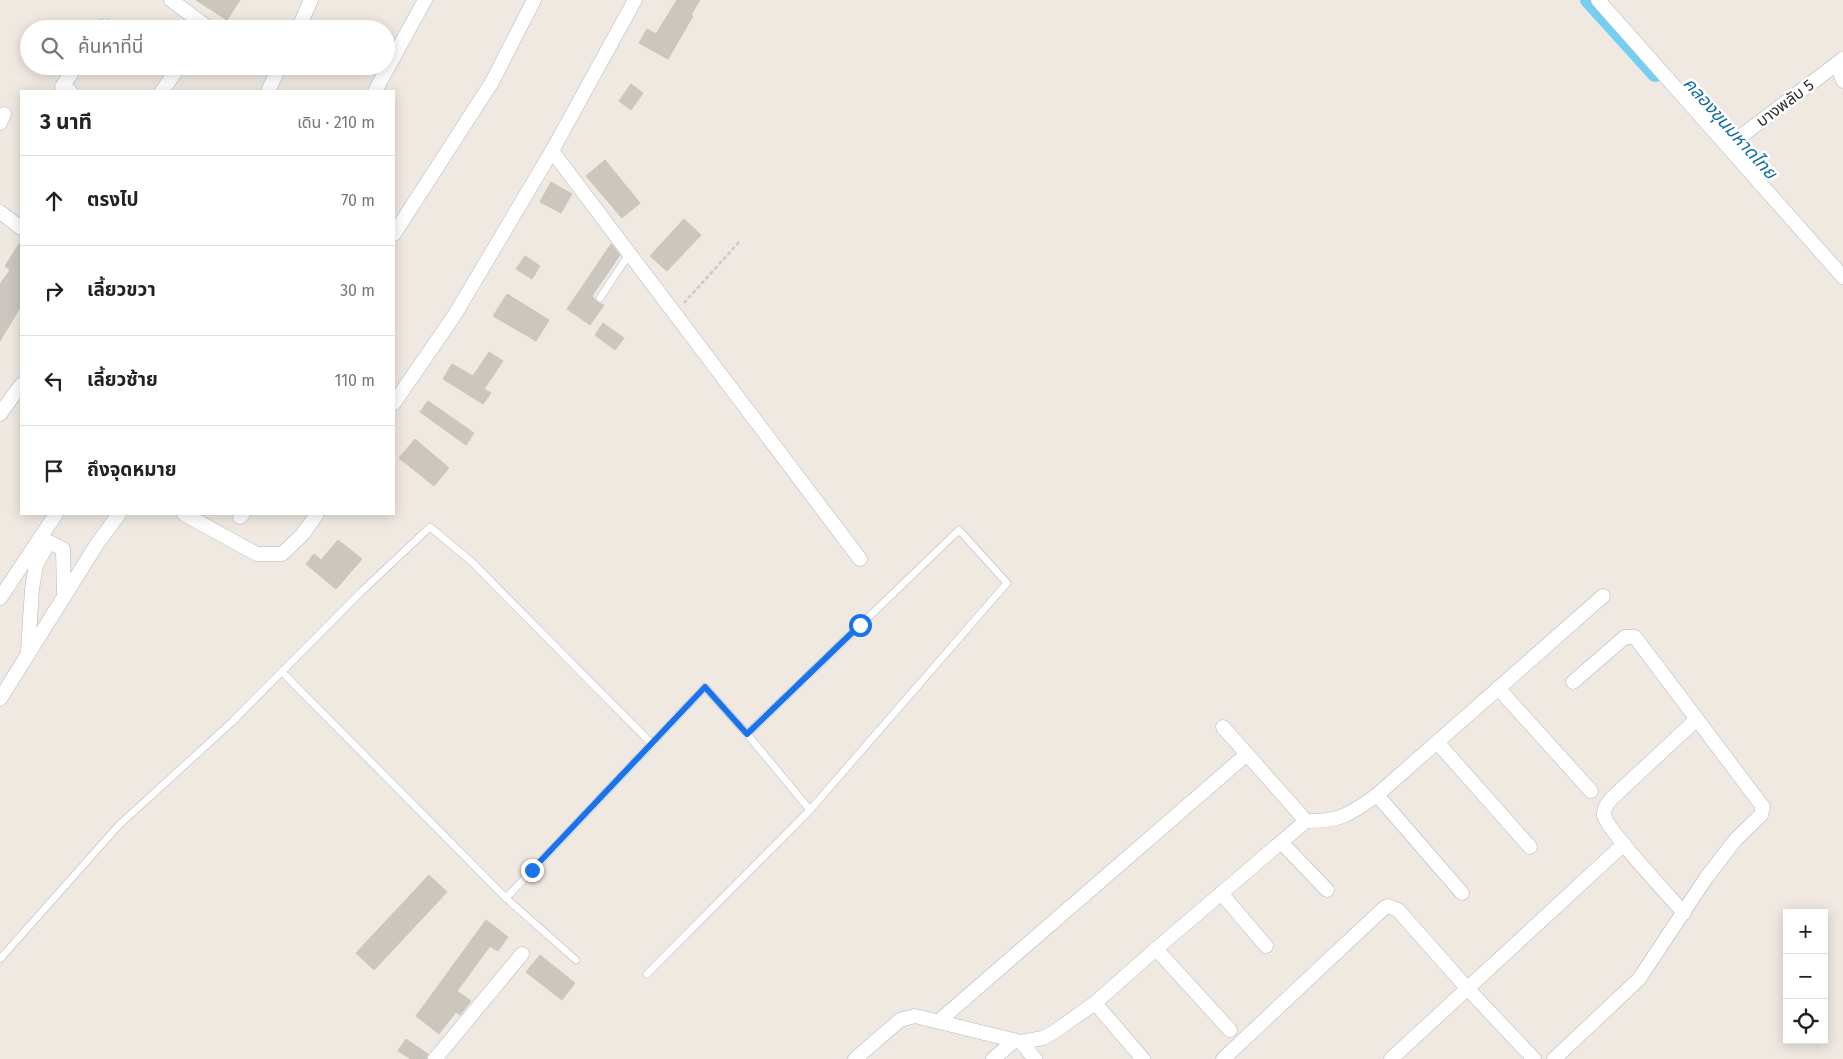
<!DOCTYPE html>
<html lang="th">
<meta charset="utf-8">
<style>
:root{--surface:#fff;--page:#f2f2f2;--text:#222;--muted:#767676;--line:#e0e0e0}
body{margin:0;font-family:"Fira Sans","Noto Sans Thai",sans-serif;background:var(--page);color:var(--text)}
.controls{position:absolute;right:15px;bottom:15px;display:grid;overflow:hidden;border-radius:0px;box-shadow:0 2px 12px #0003}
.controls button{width:45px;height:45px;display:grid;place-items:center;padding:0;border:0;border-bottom:1px solid var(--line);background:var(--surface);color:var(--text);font:25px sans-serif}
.stop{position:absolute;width:15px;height:15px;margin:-11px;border:4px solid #1a73e8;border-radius:50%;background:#fff}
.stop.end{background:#1a73e8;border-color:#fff;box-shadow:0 1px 5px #0008}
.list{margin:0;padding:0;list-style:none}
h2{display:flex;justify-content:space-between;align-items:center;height:65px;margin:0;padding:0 20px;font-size:21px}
h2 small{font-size:16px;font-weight:400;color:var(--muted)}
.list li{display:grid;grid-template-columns:32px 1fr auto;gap:15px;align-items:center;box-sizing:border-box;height:90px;padding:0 20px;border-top:1px solid var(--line)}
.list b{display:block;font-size:19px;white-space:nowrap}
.list em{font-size:16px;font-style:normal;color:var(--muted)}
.icon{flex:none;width:28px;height:28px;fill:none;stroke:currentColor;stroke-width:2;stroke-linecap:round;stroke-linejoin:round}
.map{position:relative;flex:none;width:1843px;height:1059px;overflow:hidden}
.search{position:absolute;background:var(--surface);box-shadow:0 2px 12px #0003;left:20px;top:20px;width:375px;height:55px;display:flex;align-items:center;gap:12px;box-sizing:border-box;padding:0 18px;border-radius:28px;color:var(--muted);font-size:19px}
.panel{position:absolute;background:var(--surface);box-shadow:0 2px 12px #0003;left:20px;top:90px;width:375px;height:425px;border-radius:0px}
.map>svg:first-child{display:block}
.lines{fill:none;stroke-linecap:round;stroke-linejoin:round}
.canal{stroke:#75cff0;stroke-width:16}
.building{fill:#cbc7bf;stroke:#cbc5ba}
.service-casing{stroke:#b4b7c1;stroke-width:8}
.minor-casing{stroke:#b4b7c1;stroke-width:15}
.path{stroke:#c9c9c9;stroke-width:2.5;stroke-dasharray:4 2.5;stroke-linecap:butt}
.service{stroke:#fff;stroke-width:7}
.minor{stroke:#fff;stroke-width:14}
.route{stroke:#1a73e8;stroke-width:6}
.labels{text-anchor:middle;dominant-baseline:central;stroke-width:5;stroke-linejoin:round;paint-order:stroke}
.street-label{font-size:16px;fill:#2e2e2e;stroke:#fff}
.water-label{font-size:18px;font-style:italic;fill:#0d6fa3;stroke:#fff}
</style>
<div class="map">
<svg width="1843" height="1059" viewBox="0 0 1843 1059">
<rect width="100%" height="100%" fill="#efe9e1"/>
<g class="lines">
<path class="canal" d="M1588 0 1655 74"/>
</g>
<g class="building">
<path d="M196 0H240L227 20Z"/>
<path d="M677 0H700L691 15 693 16 668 59 639 43 647 29 656 34Z"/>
<path d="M631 84 643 93 631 110 619 101Z"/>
<path d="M605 160 640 203 622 218 586 176Z"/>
<path d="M551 182 572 194 561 213 540 202Z"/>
<path d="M684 219 701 235 667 271 650 256Z"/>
<path d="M21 241V306L0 341V284L10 270 5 266Z"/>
<path d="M611 244 620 255 592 296 597 302 604 305 590 325 567 309Z"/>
<path d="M525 256 540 266 532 279 516 269Z"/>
<path d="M507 294 549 320 536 341 493 316Z"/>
<path d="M603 323 624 338 615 350 595 335Z"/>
<path d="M489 352 503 361 484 389 491 393 483 404 443 379 452 364 473 376Z"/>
<path d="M428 401 474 433 466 445 420 412Z"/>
<path d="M415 439 449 468 434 486 399 458Z"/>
<path d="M338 540 362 559 336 589 306 564 314 554 321 560Z"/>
<path d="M429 875 447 892 374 970 356 953Z"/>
<path d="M486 920 508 937 498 951 490 946 457 991 471 1001 460 1015 456 1012 439 1034 416 1016Z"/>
<path d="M540 955 575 983 562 1000 526 972Z"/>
<path d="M406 1039 428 1054 426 1059H411L398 1051Z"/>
</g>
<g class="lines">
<defs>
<g id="service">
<path d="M600 298 629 254"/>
<path d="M282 672 506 898 576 960"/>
<path d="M506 898 705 687 747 734 810 810"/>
<path d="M0 959 119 825 232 722 361 592 430 527 472 562 652 744"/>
<path d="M647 974 810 810 1007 583 959 530 747 734"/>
</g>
<g id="minor">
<path d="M171 0 210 29"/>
<path d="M1598 0 1843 277"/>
<path d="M102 29 104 26"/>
<path d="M298 29 311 0"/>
<path d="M1837 64 1843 81"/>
<path d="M70 91 62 87 76 66"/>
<path d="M162 91 176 71"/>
<path d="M268 91 280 66"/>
<path d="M375 91 425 0"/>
<path d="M0 123 4 114"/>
<path d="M1728 146 1843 59"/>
<path d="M552 151 860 559"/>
<path d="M0 212 21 228"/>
<path d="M394 234 492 82 534 0"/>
<path d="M394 403 454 316 552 151 635 0"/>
<path d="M0 414 21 385"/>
<path d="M184 514 257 554H282L303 534 317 514"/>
<path d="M240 517 243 514"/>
<path d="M0 598 56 514"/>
<path d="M28 651 32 589 36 565 49 542 63 549 64 597"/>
<path d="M1498 688 1591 791"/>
<path d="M0 699 97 544 119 514"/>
<path d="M1223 727 1306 821"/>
<path d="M1437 742 1530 847"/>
<path d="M1377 795 1462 893"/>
<path d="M1281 842 1327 890"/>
<path d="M1221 893 1266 946"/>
<path d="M1684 913C1671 898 1606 829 1604 815 1603 808 1608 803 1612 798L1697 719"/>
<path d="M1156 949 1230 1030"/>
<path d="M1095 1003 1143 1059"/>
<path d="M939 1021 1247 754"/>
<path d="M1021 1042 1035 1059"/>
<path d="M435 1059 522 954"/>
<path d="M855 1059 900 1020 915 1016 1021 1042 1043 1038 1054 1032 1095 1003 1156 949 1306 821C1341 821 1349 815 1377 795L1603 596"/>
<path d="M993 1059 1014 1041"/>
<path d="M1223 1059 1384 908 1388 906 1398 910 1467 988 1534 1059"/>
<path d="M1391 1059 1624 844"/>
<path d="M1554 1059 1639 979 1706 878 1736 839 1761 815 1763 807 1635 637H1625L1573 682"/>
</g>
</defs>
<use href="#service" class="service-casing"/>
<use href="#minor" class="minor-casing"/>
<path class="path" d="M684 303 740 241"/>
<use href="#service" class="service"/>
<use href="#minor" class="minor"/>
</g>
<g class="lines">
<path class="route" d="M532 870 705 687 747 734 860 625"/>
</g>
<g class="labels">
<g class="street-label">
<text transform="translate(1785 103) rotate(-37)">บางพลับ 5</text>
</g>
<g class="water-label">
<text transform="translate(1730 128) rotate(48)">คลองขุนมหาดไทย</text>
</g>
</g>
</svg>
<div class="controls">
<button>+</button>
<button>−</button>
<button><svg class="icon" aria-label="locate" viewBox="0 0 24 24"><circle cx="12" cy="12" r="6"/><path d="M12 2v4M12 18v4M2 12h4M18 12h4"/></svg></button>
</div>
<div class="stop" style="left:860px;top:625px"></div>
<div class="stop end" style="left:532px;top:870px"></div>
<div class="search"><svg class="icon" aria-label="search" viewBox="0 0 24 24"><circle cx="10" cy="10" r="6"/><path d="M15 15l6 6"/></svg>ค้นหาที่นี่</div>
<section class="panel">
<h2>3 นาที<small>เดิน · 210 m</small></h2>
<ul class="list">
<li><svg class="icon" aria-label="ahead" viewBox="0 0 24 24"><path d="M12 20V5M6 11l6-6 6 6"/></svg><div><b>ตรงไป</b></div><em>70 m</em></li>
<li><svg class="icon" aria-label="right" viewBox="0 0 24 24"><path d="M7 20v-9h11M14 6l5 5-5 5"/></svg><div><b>เลี้ยวขวา</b></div><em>30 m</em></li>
<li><svg class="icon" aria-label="left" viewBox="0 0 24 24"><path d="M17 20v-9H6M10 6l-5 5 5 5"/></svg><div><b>เลี้ยวซ้าย</b></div><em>110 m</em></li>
<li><svg class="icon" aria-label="arrive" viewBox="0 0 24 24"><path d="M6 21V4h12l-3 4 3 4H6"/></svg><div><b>ถึงจุดหมาย</b></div></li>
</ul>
</section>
</div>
